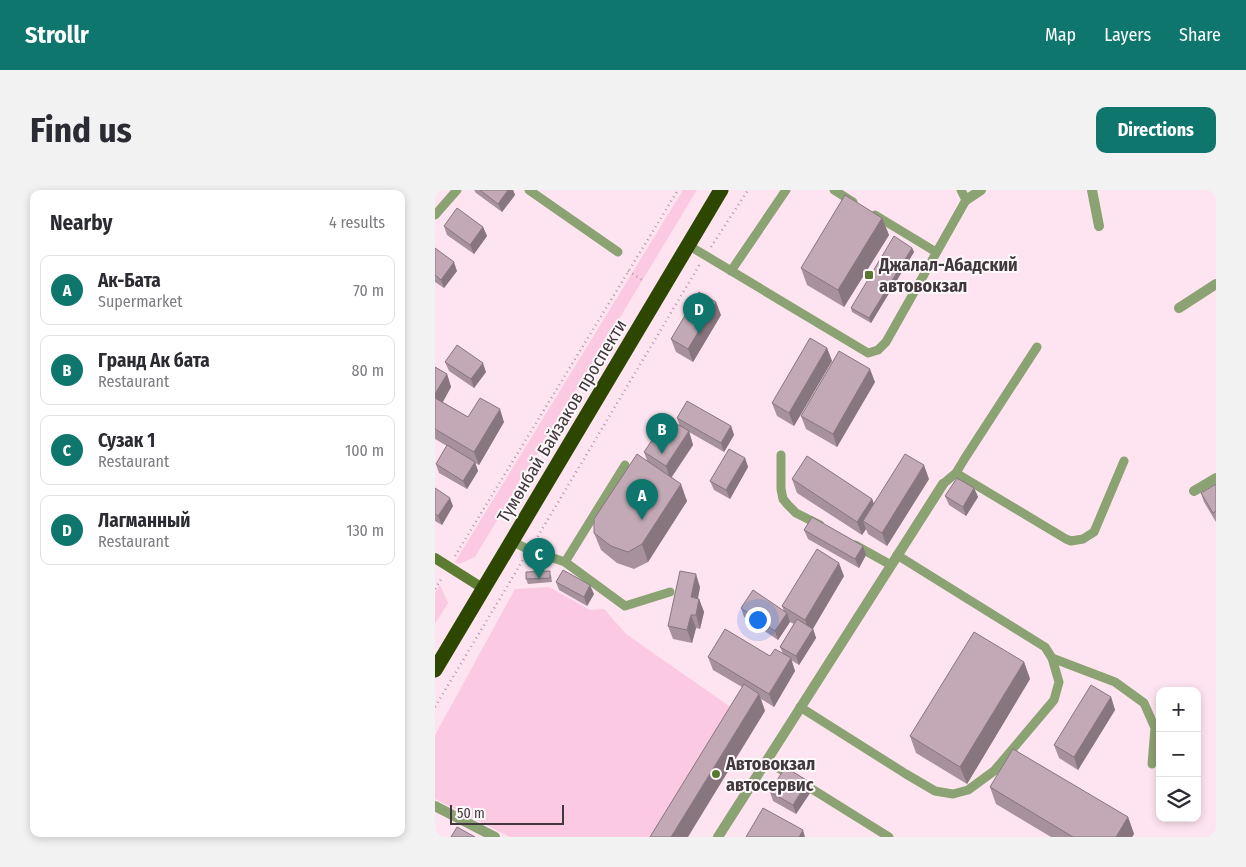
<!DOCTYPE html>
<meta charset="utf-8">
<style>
:root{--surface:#fff;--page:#f2f2f3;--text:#2b2b33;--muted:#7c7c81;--line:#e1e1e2;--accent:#0f766e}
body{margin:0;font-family:"Fira Sans Condensed",sans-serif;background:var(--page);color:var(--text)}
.controls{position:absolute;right:15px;bottom:15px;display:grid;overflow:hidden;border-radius:10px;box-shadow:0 2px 8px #0003}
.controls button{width:45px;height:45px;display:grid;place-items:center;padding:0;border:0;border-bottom:1px solid var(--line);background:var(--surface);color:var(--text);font:25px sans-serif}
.scale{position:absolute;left:15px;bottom:12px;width:114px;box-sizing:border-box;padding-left:5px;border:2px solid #41373c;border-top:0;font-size:14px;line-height:18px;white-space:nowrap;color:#41373c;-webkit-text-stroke:4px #fdf8fa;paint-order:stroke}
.you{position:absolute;left:322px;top:429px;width:18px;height:18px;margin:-12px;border:4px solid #fff;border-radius:50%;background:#1a73e8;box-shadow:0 0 0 8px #1a73e833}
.badge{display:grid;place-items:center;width:32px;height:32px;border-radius:50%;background:var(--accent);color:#fff;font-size:16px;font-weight:700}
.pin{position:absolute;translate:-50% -41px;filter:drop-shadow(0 1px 2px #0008)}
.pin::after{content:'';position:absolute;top:26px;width:18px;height:15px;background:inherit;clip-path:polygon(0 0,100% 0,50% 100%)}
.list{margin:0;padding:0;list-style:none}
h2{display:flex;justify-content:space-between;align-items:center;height:65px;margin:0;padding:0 20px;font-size:21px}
h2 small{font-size:16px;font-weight:400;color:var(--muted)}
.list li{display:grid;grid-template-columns:32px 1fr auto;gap:15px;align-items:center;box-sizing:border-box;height:70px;margin:0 10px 10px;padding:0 10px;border:1px solid var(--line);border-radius:10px}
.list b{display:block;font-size:19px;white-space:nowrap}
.list p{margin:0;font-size:16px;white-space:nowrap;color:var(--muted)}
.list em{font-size:16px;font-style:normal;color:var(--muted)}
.icon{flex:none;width:28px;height:28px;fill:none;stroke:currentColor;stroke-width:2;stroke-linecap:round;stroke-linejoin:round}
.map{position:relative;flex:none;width:781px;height:647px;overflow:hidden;border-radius:10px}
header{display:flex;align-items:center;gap:30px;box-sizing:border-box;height:70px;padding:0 25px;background:var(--accent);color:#fff}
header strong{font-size:24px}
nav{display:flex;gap:28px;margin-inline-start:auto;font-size:18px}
.intro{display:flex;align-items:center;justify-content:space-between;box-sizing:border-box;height:120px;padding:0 30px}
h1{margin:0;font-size:35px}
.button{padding:12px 22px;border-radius:10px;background:var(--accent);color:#fff;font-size:18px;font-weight:700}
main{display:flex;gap:30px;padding:0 30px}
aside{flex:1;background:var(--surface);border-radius:10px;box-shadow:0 2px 8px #0003}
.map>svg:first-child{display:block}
.green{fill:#fcc9e2}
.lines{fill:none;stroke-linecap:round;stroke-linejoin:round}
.path{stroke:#ae9ba4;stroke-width:2.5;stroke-dasharray:1 4;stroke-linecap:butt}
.lane{stroke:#8ba272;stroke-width:9}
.street{stroke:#8ba272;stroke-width:10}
.secondary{stroke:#5c7d31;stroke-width:10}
.highway{stroke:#2d4700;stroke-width:15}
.wall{fill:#a7919c}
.shaded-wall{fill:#88767f}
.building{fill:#c2a9b5;stroke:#88767f}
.poi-dot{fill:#59792f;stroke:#fdf8fa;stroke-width:2}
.labels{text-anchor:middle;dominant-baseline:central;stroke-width:4;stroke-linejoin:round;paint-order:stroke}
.poi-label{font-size:18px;font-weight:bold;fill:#41373c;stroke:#fdf8fa;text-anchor:start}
.street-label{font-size:18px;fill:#41373c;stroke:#fdf8fa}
</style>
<header>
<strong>Strollr</strong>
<nav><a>Map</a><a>Layers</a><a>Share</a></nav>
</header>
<div class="intro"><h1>Find us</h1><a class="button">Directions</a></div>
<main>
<aside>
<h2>Nearby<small>4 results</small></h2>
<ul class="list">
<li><span class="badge">A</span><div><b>Ак-Бата</b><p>Supermarket</p></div><em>70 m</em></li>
<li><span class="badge">B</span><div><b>Гранд Ак бата</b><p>Restaurant</p></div><em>80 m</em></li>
<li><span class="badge">C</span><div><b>Сузак 1</b><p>Restaurant</p></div><em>100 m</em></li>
<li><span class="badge">D</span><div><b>Лагманный</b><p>Restaurant</p></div><em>130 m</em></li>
</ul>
</aside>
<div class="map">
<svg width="781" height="647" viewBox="0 0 781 647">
<rect width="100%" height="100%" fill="#fee4f0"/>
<g class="green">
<path d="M248 0H262L40 367 24 374 20 372Z"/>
<path d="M5 395 13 413 0 434V403Z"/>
<path d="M114 397 155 420 169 419 191 444 297 518 216 647H75L0 609V545L80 399Z"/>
</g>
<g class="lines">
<g class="path">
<path d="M276 57 313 0"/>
<path d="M193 81 209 91"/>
<path d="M100 351 265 74"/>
<path d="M20 366 243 0"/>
<path d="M0 399 7 388"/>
<path d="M0 517 88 370"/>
</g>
<g class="lane">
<path d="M94 0 183 62"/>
<path d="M399 0 418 12"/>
<path d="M0 25 22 0"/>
<path d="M440 25 501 62"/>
<path d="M253 55 433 163 443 160 451 152 531 10 526 0"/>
<path d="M296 81 351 0"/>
<path d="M346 265V299L348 309 353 315 361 323 385 335"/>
<path d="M521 283 631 349 636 351 648 349 659 342 689 271"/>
<path d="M508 294 521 283 530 268 602 157"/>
<path d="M77 351 94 360 130 372 190 275"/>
<path d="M420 355 456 375"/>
<path d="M130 372 190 416 235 402"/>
<path d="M617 468 680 492 709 513 720 538 717 574"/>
<path d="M365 517 471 584 500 601 518 604 533 600 559 581 619 510 624 492 617 468 610 457 462 365"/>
<path d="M332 571 454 647"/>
</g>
<g class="street">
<path d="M657 0 664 36"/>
<path d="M531 10 546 0"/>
<path d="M744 118 781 94"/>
<path d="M759 301 781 288"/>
<path d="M0 616 60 647"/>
<path d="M283 647 508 294"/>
</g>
<path class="secondary" d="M0 368 49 399"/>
<path class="highway" d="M0 480 286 0"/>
</g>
<g class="wall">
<path d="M39 0H78L80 5 67 22 41 3Z"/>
<path d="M447 28 454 45 409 117 372 95 366 78Z"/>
<path d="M9 36 48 37 52 46 39 64 12 45Z"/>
<path d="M0 58 22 81 9 98 0 92Z"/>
<path d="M477 58 479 62 436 133 417 122 416 118Z"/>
<path d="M286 125 258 172 241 162 236 149Z"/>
<path d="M392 158 397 171 359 236 342 226 337 213Z"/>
<path d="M10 172 51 182 39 198 14 181Z"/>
<path d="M0 177 12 184 16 197 8 212 33 227 69 232 44 275 40 273 43 281 32 299 4 283 1 274 12 256 0 249Z"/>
<path d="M440 192 402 257 371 239 366 226Z"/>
<path d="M242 228 296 236 299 245 289 262 254 242 258 255 237 287 252 311 213 372 199 379 182 373 166 360 159 343 212 270 209 262 245 236Z"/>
<path d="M310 268 313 277 295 309 279 300 275 291Z"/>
<path d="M357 289 437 309 439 314 494 289 452 356 433 344 431 339 427 345 362 303Z"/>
<path d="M781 294V332L769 312 766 303Z"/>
<path d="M0 298 18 316 7 335 0 331Z"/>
<path d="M539 298 543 307 531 326 514 315 510 306Z"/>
<path d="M369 340 428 356 431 365 424 378 373 349Z"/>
<path d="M116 385 117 392 93 394 91 389Z"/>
<path d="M409 386 378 438 381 448 364 475 356 470 360 481 339 517 326 509 330 521 307 497 278 480 273 467 335 466 348 464 345 457 359 434 355 432 343 450 309 427 306 418 349 421 347 416Z"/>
<path d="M121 392 159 404 152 416 124 400Z"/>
<path d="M265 397 263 409H264L269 422 265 439 261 438 257 453 238 449 233 436Z"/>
<path d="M589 472 595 489 532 594 481 563 475 546Z"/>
<path d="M676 507 680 520 643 580 624 568 619 555Z"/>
<path d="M555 597 693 627 699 644 697 647H616L561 614Z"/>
<path d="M377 600 361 624 338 611 335 602Z"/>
</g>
<g class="shaded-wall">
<path d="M73 0H78L80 5 67 22 63 14Z"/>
<path d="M447 28 454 45 409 117 403 100Z"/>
<path d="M48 37 52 46 39 64 35 55Z"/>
<path d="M477 58 479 62 436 133 434 128Z"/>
<path d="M19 72 22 81 9 98 6 90Z"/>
<path d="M281 112 286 125 258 172 253 159Z"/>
<path d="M392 158 397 171 359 236 354 223Z"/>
<path d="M48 173 51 182 39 198 36 189Z"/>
<path d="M435 179 440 192 402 257 398 244Z"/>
<path d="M12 184 16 197 3 220 0 212V204Z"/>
<path d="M65 219 69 232 44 275 39 262Z"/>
<path d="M296 236 299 245 289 262 286 253Z"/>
<path d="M254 241 258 255 235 289 231 276Z"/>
<path d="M310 268 313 277 295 309 291 300Z"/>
<path d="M40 272 43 281 32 299 28 291Z"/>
<path d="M489 275 494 289 452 356 447 343Z"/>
<path d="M246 294 252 311 213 372 207 354Z"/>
<path d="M539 298 543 307 531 326 528 317Z"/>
<path d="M15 308 18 316 7 335 3 326Z"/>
<path d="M437 309 442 322 428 331 431 339 427 345 422 332Z"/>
<path d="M428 356 431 365 424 378 420 369Z"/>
<path d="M404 373 409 386 375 444 370 430Z"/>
<path d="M261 384 265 397 260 421 256 407Z"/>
<path d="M155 395 159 404 152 416 149 407Z"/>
<path d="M264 409 269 422 265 439 261 425Z"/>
<path d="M352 423 355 432 343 450 340 441Z"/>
<path d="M256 425 261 438 257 453 252 440Z"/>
<path d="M378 439 381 448 364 475 361 466Z"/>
<path d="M356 468 360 481 339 517 334 504Z"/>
<path d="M589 472 595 489 532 594 525 577Z"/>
<path d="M324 504 330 521 253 647H236Z"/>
<path d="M676 507 680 520 643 580 639 567Z"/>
<path d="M373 591 377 600 361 624 358 615Z"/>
<path d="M693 627 699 644 697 647H681Z"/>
<path d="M368 640 370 647H364Z"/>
</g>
<g class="building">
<path d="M45 0H73L63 14Z"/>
<path d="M410 5 447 28 403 100 366 78Z"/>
<path d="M22 18 48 37 35 55 9 36Z"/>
<path d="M459 46 477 58 434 128 416 118Z"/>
<path d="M0 58 19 72 6 90 0 85Z"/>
<path d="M264 102 281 112 253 159 236 149Z"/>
<path d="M375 148 392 158 354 223 337 213Z"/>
<path d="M22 155 48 173 36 189 10 172Z"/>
<path d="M404 161 435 179 398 244 366 226Z"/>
<path d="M0 177 12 184 0 204Z"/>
<path d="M0 208 33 227 45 208 65 219 39 262 0 239Z"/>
<path d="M252 211 296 236 286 253 242 228Z"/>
<path d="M232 228 254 241 231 276 209 262Z"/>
<path d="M12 255 40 272 28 291 1 274Z"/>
<path d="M294 259 310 268 291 300 275 291Z"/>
<path d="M202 264 246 294 207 354 193 362 176 356 159 343V329Z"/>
<path d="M470 264 489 275 447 343 428 331Z"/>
<path d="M372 266 437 309 422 332 357 289Z"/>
<path d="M522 288 539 298 528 317 510 306Z"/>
<path d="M781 294V321L778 323 766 303Z"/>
<path d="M0 298 15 308 3 326 0 324Z"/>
<path d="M377 327 428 356 420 369 369 340Z"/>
<path d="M382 359 404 373 370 430 347 416Z"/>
<path d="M128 380 155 395 149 407 121 392Z"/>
<path d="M115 381V388L91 389V382Z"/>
<path d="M245 381 261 384 256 407 264 409 261 425H256L252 440 233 436Z"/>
<path d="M318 400 352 423 340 441 306 418Z"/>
<path d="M362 429 378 439 361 466 345 457Z"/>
<path d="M290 439 335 466 340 459 356 468 334 504 273 467Z"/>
<path d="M539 442 589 472 525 577 475 546Z"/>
<path d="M309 494 324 504 236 647H215Z"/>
<path d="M656 495 676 507 639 567 619 555Z"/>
<path d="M578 559 693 627 681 647H638L555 597Z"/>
<path d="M350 577 373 591 358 615 335 602Z"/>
<path d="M328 618 368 640 364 647H311Z"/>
<path d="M22 637 40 647H16Z"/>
</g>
<g class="poi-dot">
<rect x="429" y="80" width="10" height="10" rx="2.5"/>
<circle cx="281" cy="584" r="5"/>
</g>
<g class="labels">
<g class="poi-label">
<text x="444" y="75">Джалал-Абадский<tspan x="444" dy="21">автовокзал</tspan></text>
<text x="291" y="574">Автовокзал<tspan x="291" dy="21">автосервис</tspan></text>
</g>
<g class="street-label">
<text transform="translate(127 231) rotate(-59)">Түмөнбай Байзаков проспекти</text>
</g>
</g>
</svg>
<div class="controls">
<button>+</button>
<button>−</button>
<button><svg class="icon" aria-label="layers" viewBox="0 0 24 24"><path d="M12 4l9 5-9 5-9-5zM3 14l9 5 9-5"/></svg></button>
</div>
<div class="scale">50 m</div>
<div class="you"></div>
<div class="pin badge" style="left:207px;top:330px">A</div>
<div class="pin badge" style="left:227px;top:264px">B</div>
<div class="pin badge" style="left:104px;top:389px">C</div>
<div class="pin badge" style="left:264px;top:144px">D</div>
</div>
</main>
